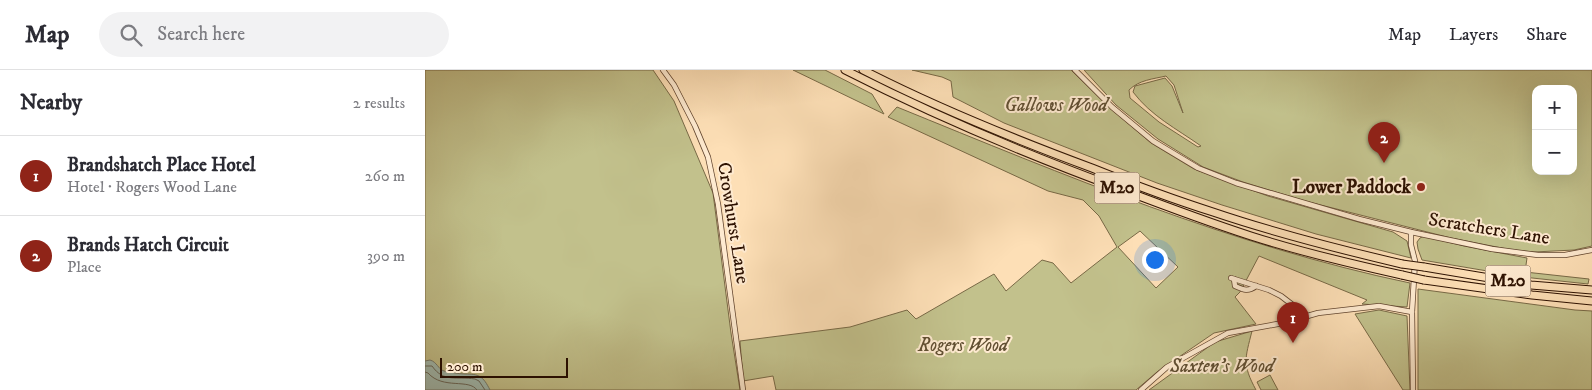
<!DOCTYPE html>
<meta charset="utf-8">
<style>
:root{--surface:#fff;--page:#f2f2f3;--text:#2b2b33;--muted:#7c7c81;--line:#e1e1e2;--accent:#8f2418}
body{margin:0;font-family:"IM FELL DW Pica",serif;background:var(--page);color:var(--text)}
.controls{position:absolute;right:15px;top:15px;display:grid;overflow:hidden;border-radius:10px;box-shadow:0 5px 20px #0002}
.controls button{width:45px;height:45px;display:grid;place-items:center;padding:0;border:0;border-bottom:1px solid var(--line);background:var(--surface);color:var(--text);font:25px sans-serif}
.scale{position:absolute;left:15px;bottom:12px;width:128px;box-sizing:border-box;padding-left:5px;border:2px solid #2d1101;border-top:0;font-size:14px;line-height:18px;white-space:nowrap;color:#2d1101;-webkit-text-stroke:4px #feead0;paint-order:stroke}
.you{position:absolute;left:729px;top:189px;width:18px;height:18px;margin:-12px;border:4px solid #fff;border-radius:50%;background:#1a73e8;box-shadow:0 0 0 8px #1a73e833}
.badge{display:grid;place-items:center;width:32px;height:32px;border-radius:50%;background:var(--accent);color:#fff;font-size:16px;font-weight:700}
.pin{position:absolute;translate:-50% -41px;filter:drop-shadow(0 1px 2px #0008)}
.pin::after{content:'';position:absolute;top:26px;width:18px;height:15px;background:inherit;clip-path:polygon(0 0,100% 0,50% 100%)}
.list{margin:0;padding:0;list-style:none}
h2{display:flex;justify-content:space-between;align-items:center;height:65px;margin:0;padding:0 20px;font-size:21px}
h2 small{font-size:16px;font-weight:400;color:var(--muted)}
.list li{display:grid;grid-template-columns:32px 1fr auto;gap:15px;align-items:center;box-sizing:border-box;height:80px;padding:0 20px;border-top:1px solid var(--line)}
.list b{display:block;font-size:19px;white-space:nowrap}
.list p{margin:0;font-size:16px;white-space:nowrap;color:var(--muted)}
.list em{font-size:16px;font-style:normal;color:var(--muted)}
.icon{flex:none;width:28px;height:28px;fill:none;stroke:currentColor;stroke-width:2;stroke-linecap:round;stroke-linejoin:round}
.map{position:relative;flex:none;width:1167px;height:320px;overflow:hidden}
header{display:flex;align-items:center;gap:30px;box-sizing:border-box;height:70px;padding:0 25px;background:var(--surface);border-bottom:1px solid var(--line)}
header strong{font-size:24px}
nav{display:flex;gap:28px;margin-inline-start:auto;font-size:18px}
.search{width:350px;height:45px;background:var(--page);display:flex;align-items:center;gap:12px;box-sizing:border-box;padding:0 18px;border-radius:28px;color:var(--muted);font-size:19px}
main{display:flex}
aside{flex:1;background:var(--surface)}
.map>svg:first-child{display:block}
.green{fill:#c2c18c;stroke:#786946;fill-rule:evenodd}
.water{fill:#a0bcb3;stroke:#72786c}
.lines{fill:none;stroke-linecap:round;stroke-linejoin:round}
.shore{stroke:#66665a;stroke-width:1}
.minor-casing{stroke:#61442e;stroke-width:6}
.highway-casing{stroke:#2d1101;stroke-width:9}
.minor{stroke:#feead0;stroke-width:4.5}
.highway{stroke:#fddfb6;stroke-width:7}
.highway-bridge-casing{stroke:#2d1101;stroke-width:9;stroke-linecap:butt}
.highway-bridge{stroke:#fddfb6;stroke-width:7}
.poi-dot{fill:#8f2418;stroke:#feead0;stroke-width:2}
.labels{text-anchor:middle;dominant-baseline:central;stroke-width:4;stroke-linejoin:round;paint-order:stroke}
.shield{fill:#feead0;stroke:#6c523f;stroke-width:1}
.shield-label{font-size:18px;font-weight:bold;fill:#2d1101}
.park-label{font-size:19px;font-style:italic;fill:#614f32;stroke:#feead0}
.poi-label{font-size:19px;font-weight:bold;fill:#2d1101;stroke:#feead0;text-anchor:end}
.street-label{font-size:19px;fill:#2d1101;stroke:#feead0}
</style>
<header>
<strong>Map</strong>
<div class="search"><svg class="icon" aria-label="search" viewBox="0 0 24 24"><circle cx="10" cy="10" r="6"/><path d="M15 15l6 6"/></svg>Search here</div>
<nav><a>Map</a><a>Layers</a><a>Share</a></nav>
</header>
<main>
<aside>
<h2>Nearby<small>2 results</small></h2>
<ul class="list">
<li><span class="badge">1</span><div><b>Brandshatch Place Hotel</b><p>Hotel · Rogers Wood Lane</p></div><em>260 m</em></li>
<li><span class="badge">2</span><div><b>Brands Hatch Circuit</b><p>Place</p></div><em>390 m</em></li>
</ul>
</aside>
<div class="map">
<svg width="1167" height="320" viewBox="0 0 1167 320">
<rect width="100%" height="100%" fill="#fddfb6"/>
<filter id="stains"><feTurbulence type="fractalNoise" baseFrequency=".004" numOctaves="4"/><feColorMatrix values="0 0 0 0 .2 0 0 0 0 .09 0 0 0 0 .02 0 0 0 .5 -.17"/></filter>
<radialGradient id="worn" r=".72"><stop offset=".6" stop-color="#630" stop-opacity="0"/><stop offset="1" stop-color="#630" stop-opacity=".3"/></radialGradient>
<g class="green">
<path d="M0 0H228L249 31 288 123 306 263 315 320H0Z"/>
<path d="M368 0H400L447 24 459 44Z"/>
<path d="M487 0H646L685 38 726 73 769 99 843 126 968 162 982 171 986 188 891 164 797 135 732 113 579 53 528 27 526 11 517 7Z"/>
<path d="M659 0H1167V176L1149 180 1109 182 1087 180 1026 168 880 131 818 112 778 97 733 69 691 35ZM741 6 749 15 758 43 747 16 740 8 710 16 708 22C726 46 752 59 776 76L773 77 734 52 705 28 704 20C714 10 728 9 741 6ZM1111 19H1148V101H1111Z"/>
<path d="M472 37C639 105 808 176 985 213L982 237 937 234 942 230 834 186 815 222 810 227 831 254 789 263 732 302 711 320H351L348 306 318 311 315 271 425 257 482 240 491 249 569 204 581 221 617 190 628 193 646 213 692 177 674 146 658 130 623 121 463 47ZM715 161 753 197 731 218 693 177Z"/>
<path d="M999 166 1039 176 1102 188 1100 202 1164 209 1163 214 1098 207 997 190 993 179 992 172 995 168Z"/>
<path d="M993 219 1150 240 1167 241V320H993Z"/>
<path d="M954 240 982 246 985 320H978L930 244Z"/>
<path d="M827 261C820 289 817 294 831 320H724L790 272Z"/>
<path d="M845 305 853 320H836L832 312Z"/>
</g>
<path class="water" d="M5 290C12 292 13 299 19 301 26 302 33 304 40 304 54 304 58 306 65 320H0V291Z"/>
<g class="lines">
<g class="shore">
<path d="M0 296H7C19 313 31 306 50 309L54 311 60 320"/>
<path d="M0 302 3 303C18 320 44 308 52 320"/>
</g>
<defs>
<g id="minor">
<path d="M238 0 249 15 270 56 283 87 293 134 318 320"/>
<path d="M650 0 687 37 728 71 773 98 811 113 934 149 986 162 1067 179 1113 185H1140L1167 180"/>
<path d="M986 162V175L990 191 987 242 988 320"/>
<path d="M806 208 844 220 856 226 882 246"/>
<path d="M809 209 810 216C819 220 823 222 831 216"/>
<path d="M716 320 742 297 803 263 858 253 893 243 954 236 987 242"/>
</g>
<g id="highway">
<path d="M420 0C510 46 603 85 698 120 740 136 783 152 826 166 876 182 927 194 977 205"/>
<path d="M438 0C512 38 589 69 667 98 707 114 747 129 788 142 850 163 913 179 977 194"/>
<path d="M999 197 1106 215 1167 220"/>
<path d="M999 210 1107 225 1167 231"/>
</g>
</defs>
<use href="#minor" class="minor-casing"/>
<use href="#highway" class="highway-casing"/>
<use href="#minor" class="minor"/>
<use href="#highway" class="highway"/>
<defs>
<g id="highway-bridge">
<path d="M977 194 999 197"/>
<path d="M977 205 999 210"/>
</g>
</defs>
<use href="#highway-bridge" class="highway-bridge-casing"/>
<use href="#highway-bridge" class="highway-bridge"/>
</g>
<circle class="poi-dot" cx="996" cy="117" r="5"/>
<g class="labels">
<g class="shield">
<rect x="669.5" y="102.5" width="45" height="31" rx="4"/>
<rect x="1060.5" y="195.5" width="45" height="31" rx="4"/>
</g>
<g class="shield-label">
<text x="692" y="118">M20</text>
<text x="1083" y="211">M20</text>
</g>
<g class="park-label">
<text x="631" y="35">Gallows Wood</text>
<text x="538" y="275">Rogers Wood</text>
<text x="797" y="296">Saxten's Wood</text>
</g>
<g class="poi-label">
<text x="986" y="117">Lower Paddock</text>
</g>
<g class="street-label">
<text transform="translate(308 153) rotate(81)">Crowhurst Lane</text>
<text transform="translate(1064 159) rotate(9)">Scratchers Lane</text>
</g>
</g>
<rect width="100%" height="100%" filter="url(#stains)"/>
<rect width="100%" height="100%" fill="url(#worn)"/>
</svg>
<div class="controls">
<button>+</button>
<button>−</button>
</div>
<div class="scale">200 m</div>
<div class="you"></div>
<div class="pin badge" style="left:868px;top:273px">1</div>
<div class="pin badge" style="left:959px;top:93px">2</div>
</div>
</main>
